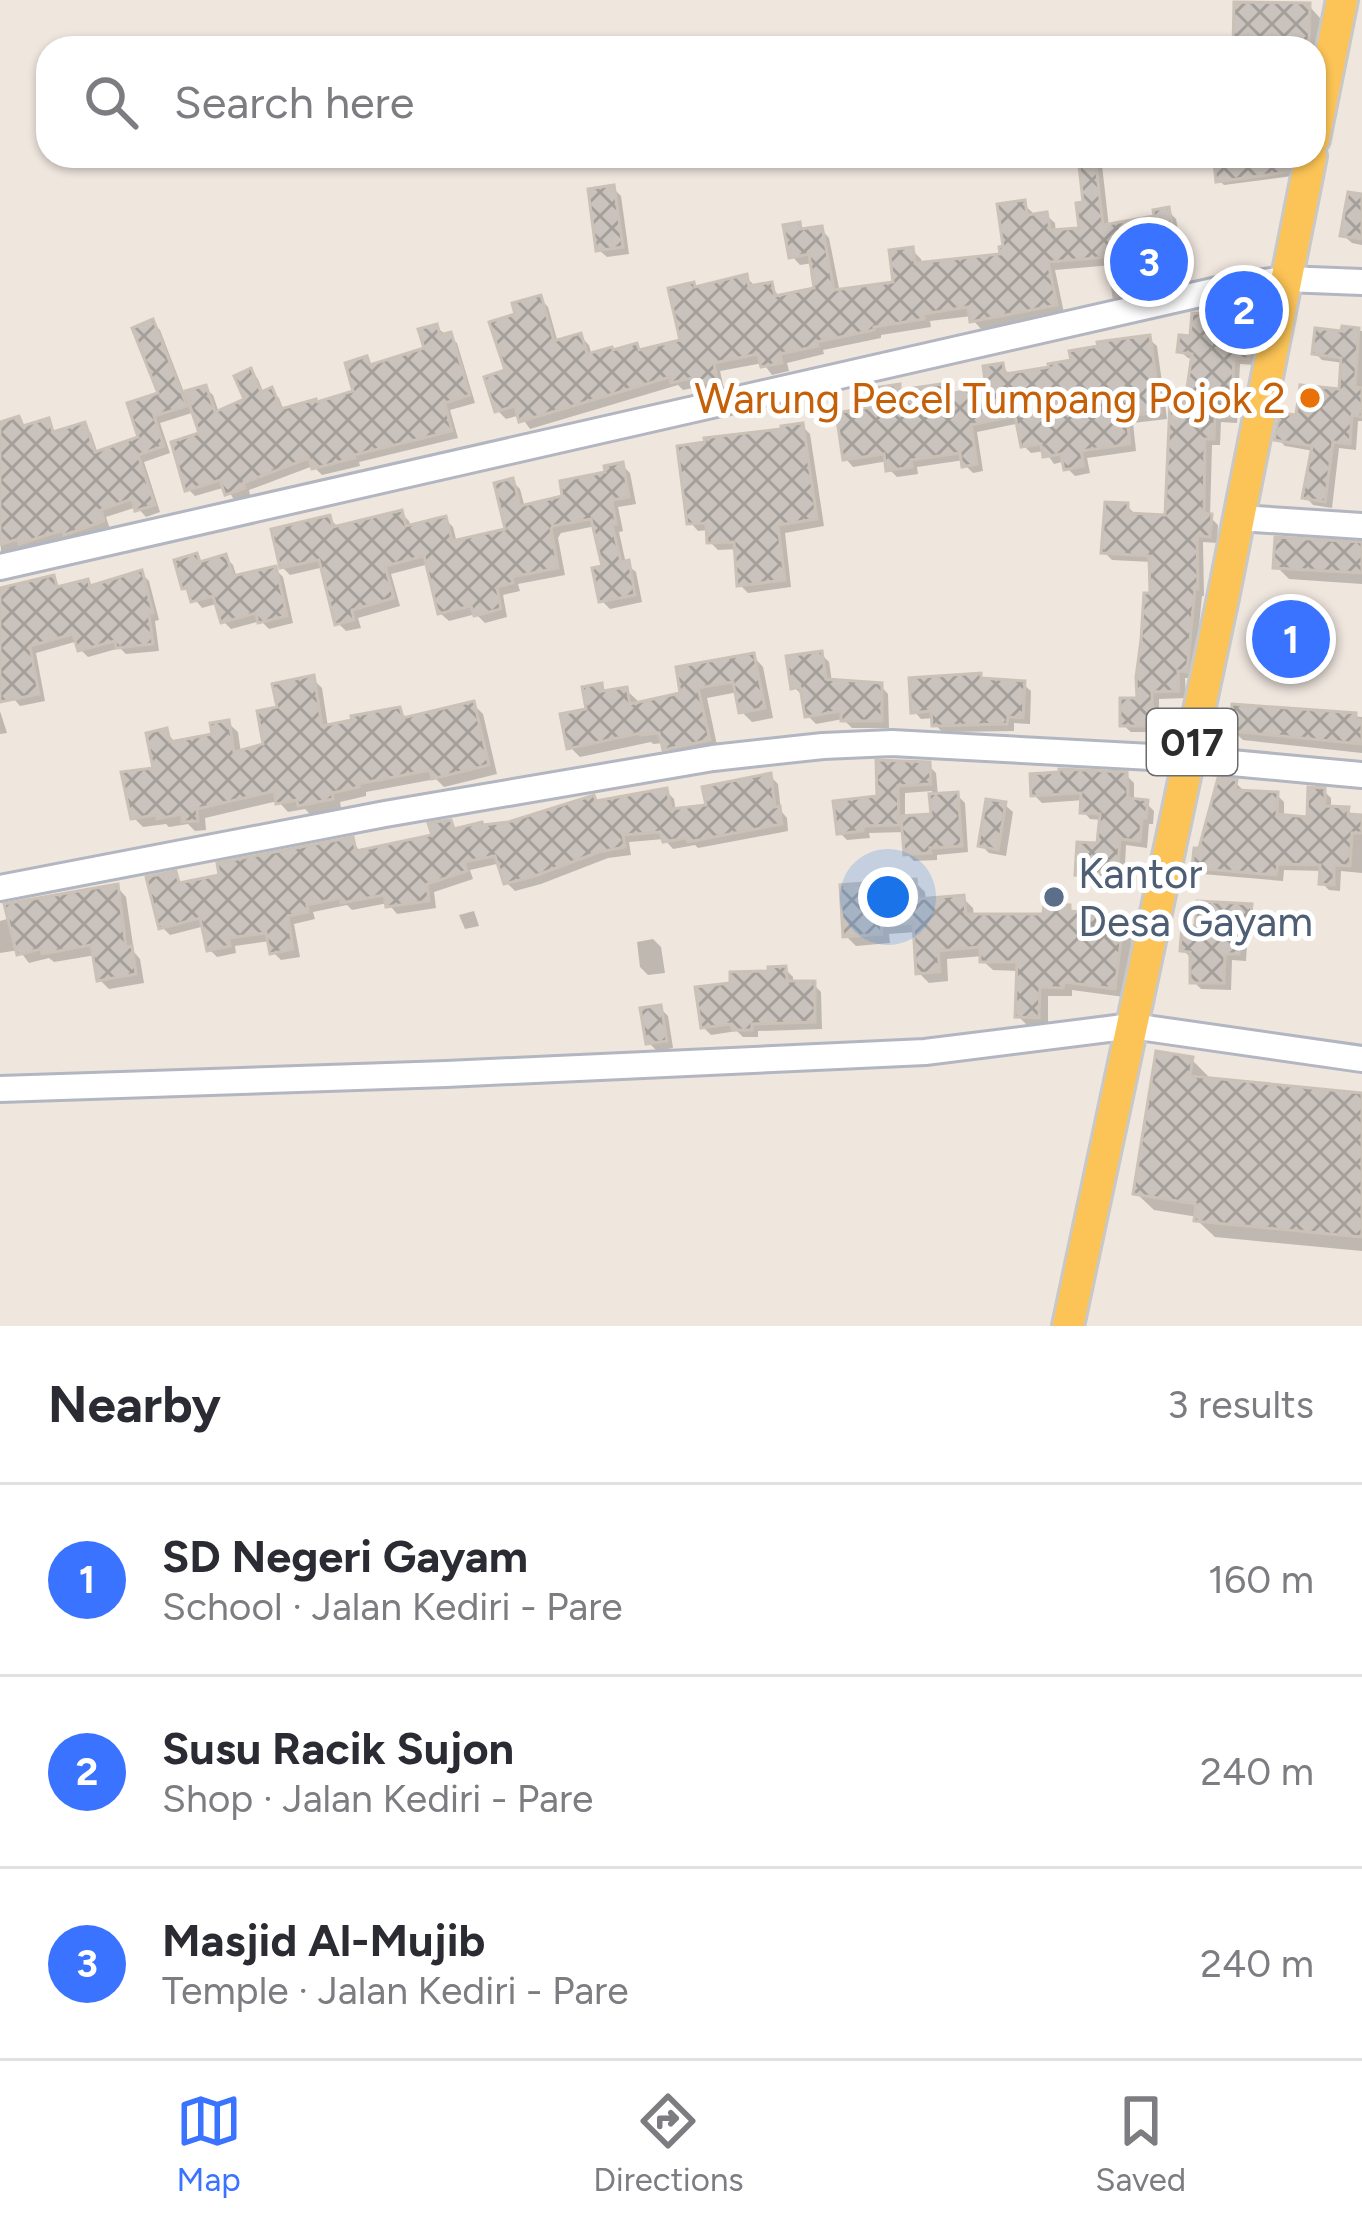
<!DOCTYPE html>
<meta charset="utf-8">
<style>
:root{--surface:#fff;--page:#f2f2f3;--text:#2b2b33;--muted:#7c7c81;--line:#e1e1e2;--accent:#3a73ff}
body{margin:0;font-family:Figtree,sans-serif;background:var(--page);color:var(--text)}
.you{position:absolute;left:888px;top:897px;width:42px;height:42px;margin:-30px;border:9px solid #fff;border-radius:50%;background:#1a73e8;box-shadow:0 0 0 18px #1a73e833}
.badge{display:grid;place-items:center;width:78px;height:78px;border-radius:50%;background:var(--accent);color:#fff;font-size:39px;font-weight:700}
.pin{position:absolute;translate:-50% -50%;border:6px solid #fff;box-shadow:0 3px 12px #0006}
.list{margin:0;padding:0;list-style:none}
h2{display:flex;justify-content:space-between;align-items:center;height:156px;margin:0;padding:0 48px;font-size:51px}
h2 small{font-size:39px;font-weight:400;color:var(--muted)}
.list li{display:grid;grid-template-columns:78px 1fr auto;gap:36px;align-items:center;box-sizing:border-box;height:192px;padding:0 48px;border-top:3px solid var(--line)}
.list b{display:block;font-size:45px;white-space:nowrap}
.list p{margin:0;font-size:39px;white-space:nowrap;color:var(--muted)}
.list em{font-size:39px;font-style:normal;color:var(--muted)}
.icon{flex:none;width:66px;height:66px;fill:none;stroke:currentColor;stroke-width:2;stroke-linecap:round;stroke-linejoin:round}
.map{position:relative;flex:none;width:1362px;height:1326px;overflow:hidden}
.search{position:absolute;background:var(--surface);box-shadow:0 3px 9px #0004;left:36px;right:36px;top:36px;height:132px;display:flex;align-items:center;gap:30px;box-sizing:border-box;padding:0 42px;border-radius:36px;color:var(--muted);font-size:45px}
.sheet{height:732px;background:var(--surface)}
nav{display:flex;justify-content:space-around;align-items:center;box-sizing:border-box;height:168px;border-top:3px solid var(--line);background:var(--surface);font-size:33px;color:var(--muted)}
nav a{display:grid;justify-items:center;gap:6px}
nav .on{color:var(--accent)}
.map>svg:first-child{display:block}
.shadow{fill:#0003;fill-rule:evenodd}
.building{fill:url(#building-cross-hatch);stroke:#cbc1b7;stroke-width:3}
.lines{fill:none;stroke-linecap:round;stroke-linejoin:round}
.minor-casing{stroke:#b2b6c1;stroke-width:30}
.major-casing{stroke:#c8c8c8;stroke-width:36}
.minor{stroke:#fff;stroke-width:24}
.major{stroke:#fcc456;stroke-width:30}
.food-dot{fill:#e8710a;stroke:#fff;stroke-width:4.5}
.service-dot{fill:#5c6f8a;stroke:#fff;stroke-width:4.5}
.labels{text-anchor:middle;dominant-baseline:central;stroke-width:10;stroke-linejoin:round;paint-order:stroke}
.shield{fill:#fff;stroke:#6b6b6b;stroke-width:3}
.shield-label{font-size:39px;font-weight:bold;fill:#2c2c2c}
.food-label{font-size:42px;fill:#c56008;stroke:#fff;text-anchor:end}
.service-label{font-size:42px;fill:#4e5e75;stroke:#fff;text-anchor:start}
</style>
<div class="map">
<svg width="1362" height="1326" viewBox="0 0 1362 1326">
<defs>
<pattern id="building-cross-hatch" width="8" height="8" patternUnits="userSpaceOnUse" patternTransform="scale(3)"><rect width="8" height="8" fill="#cac3bd"/><path d="M0 0l8 8M0 8l8-8" fill="none" stroke="#a49f9a"/></pattern>
</defs>
<rect width="100%" height="100%" fill="#efe6de"/>
<g class="shadow">
<path d="M1309 6 1321 19 1320 59H1314V48H1239L1236 44Z"/>
<path d="M738 156H762V160L746 163Z"/>
<path d="M1081 156H1101L1109 227 1157 219 1168 211 1176 219 1181 245 1158 249 1159 254 1142 257 1148 299 1126 304 1117 295 1112 265 1055 270 1064 313 981 329 973 320 972 316 930 321 931 327 881 335V338L823 350 824 354 787 363 789 371 772 375 763 363 720 371 724 389 704 393 698 387 683 390 678 385 530 429 520 415 506 419 498 411 509 372 519 316 540 298 548 307 558 343 580 336 589 345 592 356 636 346 642 352 683 343 697 289 746 277 755 286 771 285 780 298 817 291 813 263 800 265 792 256 799 225 806 232 821 229 829 238 840 293 896 284 912 250 921 259 922 265 1004 256 1023 204 1032 212 1033 217 1046 215 1055 223 1056 233 1082 231 1086 205Z"/>
<path d="M1277 156 1296 158 1292 176 1224 185 1219 180Z"/>
<path d="M613 188 621 196 629 254 607 257 599 250Z"/>
<path d="M1362 197V245L1352 243 1343 235Z"/>
<path d="M1253 310 1261 318 1256 365 1240 364 1237 423 1221 422 1220 445H1212L1210 517 1218 525 1217 543 1203 542 1204 596H1202L1194 678H1185L1186 698 1159 699V732H1131L1123 725 1139 701 1153 597 1152 562 1112 560 1104 552 1127 506 1135 514 1168 518 1194 359 1188 358 1180 351 1192 339Z"/>
<path d="M153 323 160 330 185 395 205 388 213 395 219 413 248 401 251 372 258 379 264 394 271 391 279 398 284 411 318 405 357 393 366 359 374 367 427 350 436 327 457 343 475 403 450 410 458 438 359 462 360 466 322 475 313 466 249 490 250 495 235 501 226 487 195 496 188 489 202 435 195 412 160 423 170 453 144 462 160 512 146 517 137 507 106 517 110 529 74 541 70 537 29 550 25 546 1 554 0 450 19 419 27 428 48 422 57 434 84 425 91 433 98 454 142 439 162 395Z"/>
<path d="M1344 329 1362 331V421H1358L1356 450 1339 448 1332 508 1313 505 1306 497 1314 451 1285 446 1278 439 1299 418 1341 393 1344 363 1322 360 1315 353 1344 335Z"/>
<path d="M1149 339 1157 346 1167 419 1133 423 1136 451 1087 458 1090 473 1075 476 1067 468 1066 461 1054 464 1045 451 1031 453 1023 445 1020 423 977 432 983 471 973 473 965 465 964 460 917 467 918 474 897 477 889 469 888 461 853 467 846 459 899 388 904 393 947 387 956 396 989 390 1002 366 1011 376 1052 369Z"/>
<path d="M802 426 810 434 824 526 785 533 791 587 748 593 740 585 738 549 718 550 710 542 709 530 698 531 690 522Z"/>
<path d="M622 465 630 473 636 504 618 507 623 531 619 532 626 564 636 572 642 602 610 609 602 601 606 568 596 526 561 533 558 538 565 575 518 584 520 591 503 595 507 617 485 623 476 614 449 621 440 613 429 564 391 574 400 606 358 618 361 628 346 631 338 623 324 567 290 575 282 567 329 518 337 526 401 513 409 521 411 528 445 519 453 527 457 543 509 531 512 481 520 489 525 508 566 499Z"/>
<path d="M1362 545V584L1289 579 1276 566Z"/>
<path d="M196 557 204 564 225 557 233 565 237 578 275 569 283 577 293 623 269 629 261 621 231 629 223 621 216 604 202 608 185 587Z"/>
<path d="M141 573 149 581 159 620 155 621 159 651 126 654 120 648 88 657 80 649 78 641 36 653 45 701 20 706 13 698 0 667V601L53 578 62 589 87 582 93 588Z"/>
<path d="M821 654 829 662 832 682 880 685 888 694 889 728H852L843 719 816 724 808 716 802 695 794 687Z"/>
<path d="M753 656 763 667 773 718 752 722 742 712 738 692 707 698 718 750 676 759 666 748 664 743 653 744 651 742 580 757 570 747 601 687 608 693 626 690 637 700 638 705 684 695Z"/>
<path d="M980 676 984 681 1023 684 1031 691 1030 724 1014 723V731L942 732 935 724 934 718 921 719 914 711Z"/>
<path d="M313 679 322 688 328 727 399 710 409 720 473 704 483 714 497 774 444 787 436 779 366 792V796L340 802 341 808 310 814 305 809 288 812 278 801 205 818 206 830 195 831 188 824 169 827 166 824 143 827 133 817 157 771 166 731 176 744 215 737 228 723 238 732 241 753 266 746 281 709Z"/>
<path d="M1234 707 1362 717V753L1243 740 1232 730Z"/>
<path d="M0 711 7 733 0 734Z"/>
<path d="M879 763 928 765 936 773 938 796 957 795 965 803 968 852 937 855V860L914 861 906 853 905 832 869 833 870 838 847 840 839 832 880 799ZM932 791 934 817 905 819V793Z"/>
<path d="M1126 775 1134 783V802L1146 803 1154 811 1153 824H1149L1147 848 1126 845 1124 884 1086 882 1078 874 1100 846 1102 820 1090 819 1083 811 1084 800 1042 803 1034 795Z"/>
<path d="M770 776 778 784 781 811 787 818 788 831 698 848 695 845 673 849 664 839 629 842 631 855 608 858 541 884 515 891 507 883 501 863 470 870 473 879 434 892 436 908 397 914 388 903 352 910 347 905 313 912 315 919 294 924 300 957 281 960 273 952 270 941 235 946 236 953 217 957 209 949 205 926 170 935 162 927 175 874 183 885 352 840 361 853 436 837 450 823 458 831 509 825 593 798 598 803 666 791 674 799 676 812 710 807Z"/>
<path d="M1236 783 1243 790 1242 793 1277 795 1284 802V817L1310 820 1324 791 1331 798V809L1347 810 1355 817 1362 818V873L1341 871 1340 891 1329 890 1322 883 1323 871 1284 870 1283 881 1202 874 1195 867Z"/>
<path d="M1005 805 1013 812 1006 856 989 853 981 845Z"/>
<path d="M915 882 925 892 926 902 963 898 973 908 974 917H1046L1069 908 1076 915 1123 920 1133 930 1124 997 1072 990V996H1048V1026H1028L1018 1016 1019 971 993 970 983 961V956L947 959 948 981 929 983 919 973 916 932 889 934 890 943 856 946 846 936Z"/>
<path d="M117 887 126 897 134 952 140 959 144 983 109 989 99 979 96 955 54 962 49 958 29 963 19 950 0 953V921Z"/>
<path d="M1250 907 1258 915 1257 931 1248 930 1246 961 1232 960 1231 990 1201 989 1193 981 1191 958 1183 950Z"/>
<path d="M474 911 479 926 465 929 459 915Z"/>
<path d="M653 939 661 947 665 973 648 975 640 967 637 942Z"/>
<path d="M785 969 793 977V984H813L821 992 822 1029 758 1031V1037H743L737 1031 711 1035 703 1027 733 986Z"/>
<path d="M660 1008 668 1016 673 1048 657 1051 649 1043Z"/>
<path d="M1192 1060 1209 1077V1081L1362 1096V1251L1215 1237 1197 1220 1198 1217 1154 1210 1136 1193Z"/>
</g>
<g class="building">
<path d="M1234 2 1310 3 1309 48 1233 46Z"/>
<path d="M1078 156H1095L1103 225 1154 216 1153 210 1169 207 1174 237 1151 241 1152 246 1135 249 1141 290 1114 297 1108 257 1048 262 1057 305 970 322 968 307 923 314 924 319 874 327V330L817 342 818 346 780 354 782 363 761 367 758 354 714 363 717 381 693 385 692 378 671 383 670 377 519 422 515 406 495 412 484 377 505 370 489 322 515 314 512 303 541 295 554 341 581 333 587 354 612 347 613 350 637 343 639 350 680 340 668 288 694 282 695 287 747 274 749 286 772 282 775 296 814 288 809 254 789 258 783 225 800 222 801 229 822 226 834 290 893 282 889 250 913 247 915 263 1000 254 999 247 1003 246 997 204 1025 200 1027 215 1047 212 1050 230 1079 228 1076 203 1083 202Z"/>
<path d="M1250 156H1291L1288 172 1216 182 1214 163Z"/>
<path d="M614 185 623 247 596 251 588 189Z"/>
<path d="M1348 192 1362 194V239L1340 236Z"/>
<path d="M1232 305 1254 307 1249 359 1234 358 1231 417 1215 416 1214 439H1205L1204 513 1212 514 1210 537 1197 536 1198 589H1195L1187 672 1178 671 1179 691 1152 692 1153 726H1120V698H1137L1136 677 1141 640 1144 593H1150L1149 556 1101 553 1105 502 1128 503V513L1165 515 1170 402H1185L1192 354 1177 352 1179 335 1190 336 1192 313 1231 314Z"/>
<path d="M153 319 187 406 154 416 164 446 138 455 155 505 135 511 132 499 101 510 104 521 82 529 64 535 63 530 19 544 18 539 0 545V422L19 416 23 426 49 418 53 432 85 422 95 452 138 437 127 403 158 393 132 328Z"/>
<path d="M437 324 440 335 451 332 470 395 445 403 452 431 354 455 355 458 312 469 309 458 243 483 245 488 225 495 220 480 185 491 171 442 199 433 185 391 206 385 215 412 244 399 234 376 251 368 261 392 272 387 281 409 316 399 317 402 353 391 345 363 367 356 370 365 424 348 418 329Z"/>
<path d="M1342 326 1359 328 1355 387 1362 388V417L1352 415 1350 444 1333 442 1325 502 1302 498 1312 446 1274 440 1280 413 1296 415 1300 385 1339 389 1341 358 1312 354 1315 328 1341 331Z"/>
<path d="M1150 335 1161 412 1127 416 1130 444 1081 451 1084 466 1064 470 1061 454 1043 457 1041 444 1021 447 1015 416 971 425 977 464 962 467 960 453 911 460 912 467 886 471 884 454 843 460 836 413 877 406 874 388 900 384V390L948 383 949 394 986 387 983 366 1003 363 1005 374 1049 367 1048 364 1071 360 1069 351 1098 346 1097 342Z"/>
<path d="M803 423 817 519 778 525 785 580 737 586 734 542 707 543 706 523 687 524 677 446 705 442 704 438 781 429V426Z"/>
<path d="M623 462 629 497 612 500 616 524H612L621 562 629 560 635 595 599 602 592 568 602 566 591 519 553 526 551 529 558 568 512 577 513 583 497 587 501 609 474 616 471 606 438 614 424 556 385 566 394 598 352 610 354 620 335 625 319 560 280 568 271 529 330 515 333 527 402 510 406 526 446 516 452 541 505 529 494 483 513 478 520 506 562 496 560 481 605 472 604 466Z"/>
<path d="M1275 537 1362 542V573L1273 568Z"/>
<path d="M197 553 200 562 226 554 233 576 276 566 287 616 258 623 256 613 221 623 213 596 191 602 187 588 182 589 174 560Z"/>
<path d="M142 570 153 613 149 614 153 644 116 648 115 641 78 651 73 634 30 646 39 694 0 702V588L54 575 57 587 88 579 90 586Z"/>
<path d="M822 651 826 679 882 683V721H841V711L805 717 800 687 791 689 786 656Z"/>
<path d="M754 653 765 708 739 713 733 682 698 688 710 740 663 750 659 733 640 735V733L567 749 560 714 586 709 582 687 602 683 603 691 627 687 630 704 680 693 676 667Z"/>
<path d="M981 673V678L1025 681 1023 718 1008 717 1007 724 932 726 931 711 911 713 909 678Z"/>
<path d="M314 675 322 726 352 720 351 716 400 707 403 718 474 701 489 765 432 779 430 770 358 784 359 787 332 793 333 799 298 806 297 800 276 804 274 791 197 809 198 821 182 822V814L157 819 156 815 131 819 121 772 153 768 146 733 167 728 170 742 212 734 210 723 229 720 234 752 263 744 257 711 277 707 272 684Z"/>
<path d="M1232 704 1356 713V720H1362V744L1229 731Z"/>
<path d="M876 760 930 762 931 784 898 786 899 825 863 826V831L837 834 833 801 877 796Z"/>
<path d="M1059 769 1127 772 1128 798 1148 800 1146 818H1142L1140 841 1120 839 1117 878 1075 875 1077 842 1097 843 1100 814 1080 813 1081 793 1031 796 1030 774 1059 772Z"/>
<path d="M771 773 775 807 780 806 782 824 688 842 687 838 663 842 660 832 623 835 625 847 599 852 532 877 504 884 495 856 464 862 467 871 427 884 429 901 386 907 384 895 341 903 340 898 307 905 308 912 288 916 293 949 270 954 266 933 229 938 230 946 207 951 200 918 159 929 146 877 176 871 179 883 219 875 217 863 353 837 356 851 432 835 428 823 451 820 454 829 482 822 483 825 508 822 594 795 596 801 667 788 671 809 706 805 702 787Z"/>
<path d="M1218 778 1237 780 1235 790 1278 792 1277 814 1307 817 1308 787 1325 788V806L1349 807 1348 814 1362 815V833H1352L1350 866 1334 865V885L1319 884 1320 865 1278 864 1276 875 1192 868 1194 848H1199Z"/>
<path d="M958 792 962 846 930 848 931 853 904 855 901 816 931 814 929 794Z"/>
<path d="M986 799 1006 802 998 850 978 846Z"/>
<path d="M916 879 918 899 964 895 966 914H1043L1044 904 1070 905V911L1124 917 1115 989 1064 982 1063 988 1040 987 1039 1018 1015 1017 1017 962H980V947L938 951 940 972 916 974 913 923 881 925 882 934 843 937 840 885Z"/>
<path d="M118 884 126 947 132 946 136 974 97 981 91 945 42 954 41 949 17 955 4 904Z"/>
<path d="M1197 901 1252 904 1250 924H1241L1239 954H1225L1224 983H1190V952L1180 951 1182 925 1195 926Z"/>
<path d="M786 966 787 981H815V1022L752 1024V1030H732L731 1024 701 1028 695 987 730 983V972L768 971V967Z"/>
<path d="M661 1005 667 1041 646 1044 640 1008Z"/>
<path d="M1156 1051 1193 1057 1190 1076 1362 1093V1237L1194 1221 1196 1204 1133 1194Z"/>
</g>
<g class="lines">
<defs>
<g id="minor">
<path d="M1239 518 1362 526"/>
<path d="M0 567 1235 286 1285 279 1362 282"/>
<path d="M0 888 385 814 713 758 823 746 892 743 1189 759 1362 775"/>
<path d="M0 1089 446 1074 925 1052 1132 1026 1362 1059"/>
</g>
<g id="major">
<path d="M1314 139 1342 0"/>
<path d="M1068 1326 1223 598 1311 156"/>
</g>
</defs>
<use href="#minor" class="minor-casing"/>
<use href="#major" class="major-casing"/>
<use href="#minor" class="minor"/>
<use href="#major" class="major"/>
</g>
<circle class="food-dot" cx="1310" cy="398" r="12"/>
<circle class="service-dot" cx="1054" cy="897" r="12"/>
<g class="labels">
<rect class="shield" x="1147" y="709" width="90" height="66" rx="9"/>
<g class="shield-label">
<text x="1192" y="742">017</text>
</g>
<g class="food-label">
<text x="1286" y="398">Warung Pecel Tumpang Pojok 2</text>
</g>
<g class="service-label">
<text x="1078" y="873">Kantor<tspan x="1078" dy="48">Desa Gayam</tspan></text>
</g>
</g>
</svg>
<div class="you"></div>
<div class="pin badge" style="left:1291px;top:639px">1</div>
<div class="pin badge" style="left:1244px;top:310px">2</div>
<div class="pin badge" style="left:1149px;top:262px">3</div>
<div class="search"><svg class="icon" aria-label="search" viewBox="0 0 24 24"><circle cx="10" cy="10" r="6"/><path d="M15 15l6 6"/></svg>Search here</div>
</div>
<section class="sheet">
<h2>Nearby<small>3 results</small></h2>
<ul class="list">
<li><span class="badge">1</span><div><b>SD Negeri Gayam</b><p>School · Jalan Kediri - Pare</p></div><em>160 m</em></li>
<li><span class="badge">2</span><div><b>Susu Racik Sujon</b><p>Shop · Jalan Kediri - Pare</p></div><em>240 m</em></li>
<li><span class="badge">3</span><div><b>Masjid Al-Mujib</b><p>Temple · Jalan Kediri - Pare</p></div><em>240 m</em></li>
</ul>
</section>
<nav>
<a class="on"><svg class="icon" aria-label="map" viewBox="0 0 24 24"><path d="M3 6l6-2 6 2 6-2v14l-6 2-6-2-6 2zM9 4v14M15 6v14"/></svg>Map</a>
<a><svg class="icon" aria-label="directions" viewBox="0 0 24 24"><path d="M12 3l9 9-9 9-9-9zM9 14v-3h6M13 9l2 2-2 2"/></svg>Directions</a>
<a><svg class="icon" aria-label="saved" viewBox="0 0 24 24"><path d="M7 4h10v16l-5-4-5 4z"/></svg>Saved</a>
</nav>
